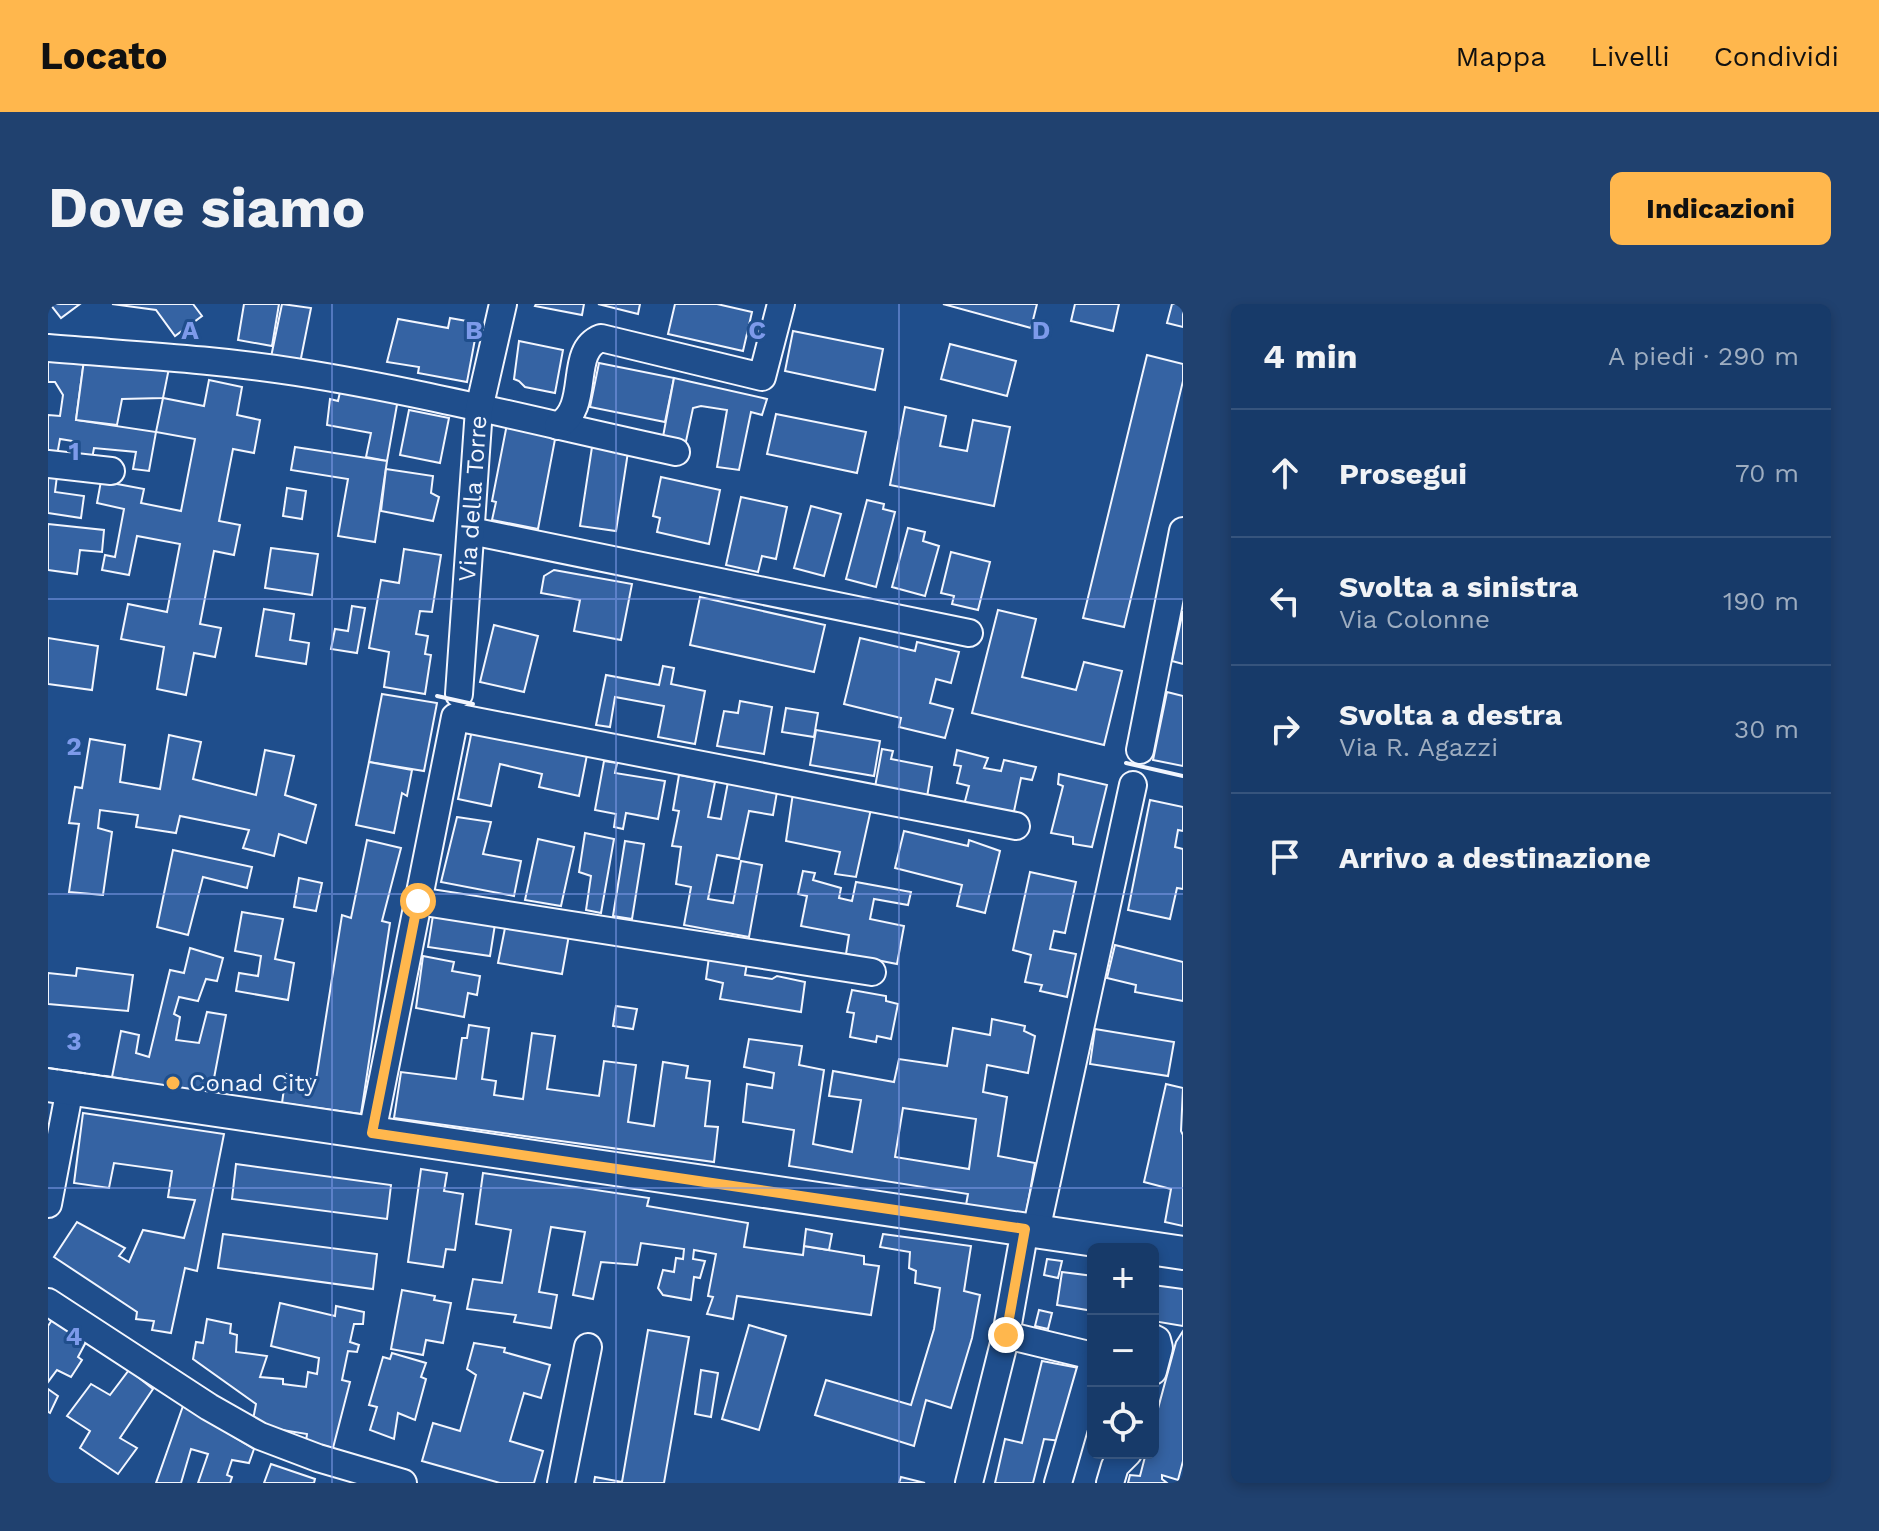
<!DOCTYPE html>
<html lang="it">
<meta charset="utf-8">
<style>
:root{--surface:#173a69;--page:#20416f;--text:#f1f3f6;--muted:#9eadc0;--line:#36547d;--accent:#ffb74d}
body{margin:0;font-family:"Work Sans",sans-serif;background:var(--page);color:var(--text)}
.controls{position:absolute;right:24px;bottom:24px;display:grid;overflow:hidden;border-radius:12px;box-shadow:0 4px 12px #0003}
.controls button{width:72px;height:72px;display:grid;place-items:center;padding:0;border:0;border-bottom:2px solid var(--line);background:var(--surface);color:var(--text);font:40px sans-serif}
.stop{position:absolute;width:24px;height:24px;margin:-18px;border:6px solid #ffb74d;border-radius:50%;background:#fff}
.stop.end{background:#ffb74d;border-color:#fff;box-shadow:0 2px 8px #0008}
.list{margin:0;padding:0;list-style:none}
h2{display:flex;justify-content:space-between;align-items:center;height:104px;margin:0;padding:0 32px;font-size:34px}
h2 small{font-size:26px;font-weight:400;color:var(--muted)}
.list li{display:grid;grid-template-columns:52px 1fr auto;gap:24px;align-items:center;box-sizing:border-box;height:128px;padding:0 32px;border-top:2px solid var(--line)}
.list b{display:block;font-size:30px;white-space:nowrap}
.list p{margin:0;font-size:26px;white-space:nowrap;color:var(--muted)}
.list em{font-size:26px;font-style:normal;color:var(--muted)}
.icon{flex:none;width:44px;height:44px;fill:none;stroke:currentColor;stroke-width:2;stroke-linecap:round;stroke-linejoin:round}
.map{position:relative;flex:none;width:1135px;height:1179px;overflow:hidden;border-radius:12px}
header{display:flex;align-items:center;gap:48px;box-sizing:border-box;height:112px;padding:0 40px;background:var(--accent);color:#111}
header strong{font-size:38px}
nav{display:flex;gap:44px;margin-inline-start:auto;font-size:28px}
.intro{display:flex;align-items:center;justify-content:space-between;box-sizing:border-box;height:192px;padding:0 48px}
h1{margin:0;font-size:56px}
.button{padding:20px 36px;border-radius:12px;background:var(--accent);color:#111;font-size:28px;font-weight:700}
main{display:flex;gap:48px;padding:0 48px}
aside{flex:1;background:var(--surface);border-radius:12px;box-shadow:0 4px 12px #0003}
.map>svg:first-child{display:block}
.building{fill:#3563a3;stroke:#f2f6ff;stroke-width:2;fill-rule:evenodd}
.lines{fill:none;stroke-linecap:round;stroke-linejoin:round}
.minor-casing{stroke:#f2f6ff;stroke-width:30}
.major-casing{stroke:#f2f6ff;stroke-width:36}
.minor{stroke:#1f4e8c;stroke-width:26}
.major{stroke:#1f4e8c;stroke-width:32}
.fence{stroke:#f2f6ff;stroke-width:2;stroke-dasharray:10 4;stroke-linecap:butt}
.wall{stroke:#f2f6ff;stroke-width:4}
.route{stroke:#ffb74d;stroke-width:10}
.grid{fill:none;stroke:#7d9aea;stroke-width:2;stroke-opacity:0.55}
.poi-dot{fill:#ffb74d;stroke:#1f4e8c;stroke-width:3}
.labels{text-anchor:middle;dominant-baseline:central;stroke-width:6;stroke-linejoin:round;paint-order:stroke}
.street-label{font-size:24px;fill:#f2f6ff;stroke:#1f4e8c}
.poi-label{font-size:24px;fill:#f2f6ff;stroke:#1f4e8c;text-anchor:start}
.grid-label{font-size:26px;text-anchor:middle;font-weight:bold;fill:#7d9aea;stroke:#1f4e8c;stroke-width:6;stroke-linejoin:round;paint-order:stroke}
</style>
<header>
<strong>Locato</strong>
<nav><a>Mappa</a><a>Livelli</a><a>Condividi</a></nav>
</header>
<div class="intro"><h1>Dove siamo</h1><a class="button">Indicazioni</a></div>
<main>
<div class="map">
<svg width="1135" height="1179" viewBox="0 0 1135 1179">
<rect width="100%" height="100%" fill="#1f4e8c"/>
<g class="building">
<path d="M2 0H32L13 14Z"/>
<path d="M64 0H145L154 12 127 32 108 6Z"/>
<path d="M196 0H231L224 42 190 36Z"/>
<path d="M234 0 263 4 252 59 223 53Z"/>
<path d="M488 0H536L534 11 487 2Z"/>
<path d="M550 0H592L590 10Z"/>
<path d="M627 0H669L704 8 695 47 620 30Z"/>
<path d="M895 0H989L983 24Z"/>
<path d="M1027 0H1071L1065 27 1023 17Z"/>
<path d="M1124 0H1135V23L1119 19Z"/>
<path d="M402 14 430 19 419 78 370 69 371 63 339 58 350 15 400 24Z"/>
<path d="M745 27 835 45 827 86 737 67Z"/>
<path d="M471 37 515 46 507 89 477 83 471 77 466 75Z"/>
<path d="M902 40 968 57 959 92 893 75Z"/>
<path d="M1099 51 1135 60V77L1076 323 1035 314Z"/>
<path d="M0 54 36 56 28 116 108 128 101 167 85 165 88 148 46 144 43 160 31 158V138L12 135 8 157 0 156V111L12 112 15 91 7 78H0Z"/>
<path d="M36 56 122 59 115 94 74 95 69 121 28 116Z"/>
<path d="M551 59 626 74 617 118 542 103Z"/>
<path d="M626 74 719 95 714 111 703 108 691 166 669 163 679 106 653 102 645 104 637 142 614 138Z"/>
<path d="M161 76 194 83 189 111 212 116 206 149 185 145 171 217 192 221 186 251 166 247 152 320 173 324 167 353 146 349 138 391 109 385 116 343 73 335 80 300 119 308 132 240 89 232 81 271 54 266 57 251 67 253 76 205 49 199 53 177 96 185 93 199 133 207 147 135 108 128 115 94 156 102Z"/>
<path d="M292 88 350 95 339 157 318 153 323 129 279 121 282 95 290 97Z"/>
<path d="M857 103 898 112 892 142 919 147 925 116 962 123 946 202 842 181Z"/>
<path d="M361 106 401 114 392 159 352 151Z"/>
<path d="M728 110 818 128 809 169 719 150Z"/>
<path d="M459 120 508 130 490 225 444 216 448 198 444 197Z"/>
<path d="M247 143 339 157 327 238 290 232 300 175 243 166Z"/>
<path d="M544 143 580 148 568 227 532 222Z"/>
<path d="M338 165 385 172 383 189 391 193 385 217 333 207Z"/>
<path d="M0 171 9 172 7 188 36 192 33 214 0 209Z"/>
<path d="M613 173 672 186 661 240 609 228 612 214 605 212Z"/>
<path d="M239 184 258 187 254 215 235 212Z"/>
<path d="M693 193 739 203 728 255 714 252 710 268 678 261Z"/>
<path d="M819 196 836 200 835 205 847 208 828 283 798 275Z"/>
<path d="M763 202 793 210 776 272 746 264Z"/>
<path d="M0 220 56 226 54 248 32 246 29 270 0 266Z"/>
<path d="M860 224 877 228 875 237 891 242 877 292 844 283Z"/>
<path d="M223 244 270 250 264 291 217 284Z"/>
<path d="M356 245 393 251 384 308 372 307 368 330 380 332 377 350 383 351 377 390 336 383 341 348 321 344 333 276 351 279Z"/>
<path d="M903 248 942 258 930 306 904 300 906 292 893 289Z"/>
<path d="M506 266 584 280 573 336 526 327 532 296 493 289 496 272Z"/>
<path d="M652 293 777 321 766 368 642 341Z"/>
<path d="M304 302 317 304 309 349 283 345 287 325 300 327Z"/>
<path d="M216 305 246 310 242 336 261 339 258 360 208 352Z"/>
<path d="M950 306 988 315 974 373 1028 386 1036 358 1074 367 1056 441 924 409Z"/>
<path d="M1135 307V360L1124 357Z"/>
<path d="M446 321 490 332 476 388 432 378Z"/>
<path d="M0 334 50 342 44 386 0 380Z"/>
<path d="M812 334 867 347 869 338 911 348 903 379 888 375 882 399 905 405 897 434 851 423 853 414 796 400Z"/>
<path d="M615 362 626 364 623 380 657 387 647 440 610 433 616 402 567 393 562 423 548 421 558 371 611 381Z"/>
<path d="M1119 388 1135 392V462L1105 456Z"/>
<path d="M334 390 389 399 376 467 321 458Z"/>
<path d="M692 397 724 403 716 450 669 442 676 407 690 409Z"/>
<path d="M738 404 770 409 766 433 734 428Z"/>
<path d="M424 426 539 451 531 492 491 483 494 470 452 460 443 502 410 495Z"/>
<path d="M768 426 832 437 826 472 762 461Z"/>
<path d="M121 431 153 438 145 475 208 491 217 446 246 452 237 491 268 501 258 539 231 530 226 552 195 544 201 526 132 512 128 529 88 523 90 511 52 506 50 524 64 528 55 591 21 588 31 520 21 519 27 483 34 484 42 435 77 441 72 478 112 485Z"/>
<path d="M834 445 845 447 843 455 884 463 879 493 827 483Z"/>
<path d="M909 446 940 454 936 464 953 467 956 456 988 463 984 476 973 474 965 512 916 501 921 482 909 479 913 462 906 461Z"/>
<path d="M556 457 569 459 567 469 617 477 610 515 578 509 575 525 566 523 568 510 547 506Z"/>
<path d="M321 458 364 466 359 492 354 489 346 529 308 521Z"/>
<path d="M1011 470 1059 481 1044 543 1025 540V533L1003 529 1015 482 1010 480Z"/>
<path d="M631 471 667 478 660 513 673 515 680 478 729 488 725 511 701 507 691 555 669 551 660 595 685 599 693 557 714 561 701 633 636 621 643 583 628 580 633 543 624 542 631 507 625 506Z"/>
<path d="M745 489 823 505 808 573 787 570 792 548 738 537Z"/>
<path d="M1102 496 1135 503V527L1130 526 1127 543 1135 545V585L1129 584 1122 615 1080 606Z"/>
<path d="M409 513 443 518 435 550 473 557 466 592 393 578Z"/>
<path d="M856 527 920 542 921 536 952 547 937 609 909 602 914 581 847 564Z"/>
<path d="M537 529 566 535 553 609 538 606 543 572 531 568Z"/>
<path d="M490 535 526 543 513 602 477 596Z"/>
<path d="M319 536 353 544 334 617 342 619 313 810 234 799 238 770 268 776 294 611 303 614Z"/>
<path d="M577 537 596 540 584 615 565 612Z"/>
<path d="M125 546 204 563 199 584 155 573 140 631 109 623Z"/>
<path d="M755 567 767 569 765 576 793 584 791 594 804 597 808 578 863 588 860 601 826 595 822 615 856 622 849 660 798 650 801 631 753 622 759 592 750 590Z"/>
<path d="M982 568 1028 578 1017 629 1006 627 1002 645 1028 650 1019 693 992 687 994 681 977 678 983 651 965 646Z"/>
<path d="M251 574 274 579 268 607 246 603Z"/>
<path d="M386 605 448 614 442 652 380 643Z"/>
<path d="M194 608 235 615 227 655 246 659 240 696 188 687 191 669 210 672 213 652 187 647Z"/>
<path d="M458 619 521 631 514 670 450 659Z"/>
<path d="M1067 641 1135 658V697L1087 688 1088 681 1059 674Z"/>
<path d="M142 644 175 654 169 677 158 675 150 697 131 693 126 710 132 713 128 736 151 739 159 708 178 711 163 790 64 773 73 727 91 731 88 749 101 753 122 666 136 669Z"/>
<path d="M375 652 406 658 404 667 432 672 429 691 420 689 416 713 368 704Z"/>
<path d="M661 653 699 659 697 671 724 675 729 672 757 678 753 708 672 695 675 679 658 675Z"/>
<path d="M29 664 85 671 80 707 0 700V669L28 672Z"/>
<path d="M804 686 838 692V697L850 700 843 735 829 732 828 738 802 733 806 709 799 708Z"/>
<path d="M568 702 589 705 585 725 565 722Z"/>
<path d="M944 715 977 722 976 727 987 732 980 769 939 761 935 788 959 793 950 852 987 859 978 910 918 901 920 890 741 862 746 826 695 818 699 780 724 784 726 769 696 763 701 735 754 742 751 761 776 766 765 840 804 848 813 796 781 792 785 767 846 778 851 755 899 762 905 724 942 731ZM855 804 928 815 921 865 847 853Z"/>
<path d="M421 721 441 724 434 775 448 777 446 791 475 795 484 729 507 732 499 785 551 792 556 757 588 761 580 818 606 822 615 758 640 762 638 774 662 777 657 822 670 823 666 858 346 814 353 768 408 775 414 734H419Z"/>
<path d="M1047 725 1126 738 1120 772 1042 760Z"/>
<path d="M1118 780 1135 784 1133 827 1135 831V922L1117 918 1123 885 1096 878Z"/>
<path d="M35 809 176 830 149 967 137 964 123 1029 104 1026 106 1017 88 1015 89 1008 6 953 29 918 77 944 71 952 81 958 95 926 136 934 147 896 120 893 124 867 66 859 61 884 26 879Z"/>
<path d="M188 860 343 881 339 915 184 895Z"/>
<path d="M373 865 399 869 396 887 415 890 407 946 398 945 395 963 360 958Z"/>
<path d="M435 869 601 894 599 902 700 919 696 943 755 951 756 942 816 952V960L831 962 823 1011 689 992 685 1015 659 1010 665 993 660 992 668 950 646 946 645 955 657 957 652 974 646 973 643 996 615 991 610 984 615 966 626 968 628 954 635 955 636 945 593 939 589 961 553 958 545 995 525 991 537 928 503 923 491 988 509 991 503 1024 466 1018 468 1011 419 1005 425 975 454 979 463 926 428 920Z"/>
<path d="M758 925 784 930 781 946 756 942Z"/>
<path d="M175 930 329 950 325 985 170 964Z"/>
<path d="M835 930 923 942 916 987 932 991 924 1034 903 1104 878 1096 866 1142 767 1111 778 1076 863 1101 886 1025 892 984 867 979 868 967 861 964 862 948 832 943Z"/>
<path d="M999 955 1014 957 1010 974 996 971Z"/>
<path d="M1014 968 1045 972V1007L1009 1001Z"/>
<path d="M1105 981 1135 985V1022L1105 1017Z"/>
<path d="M354 986 387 992 386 996 403 999 395 1039 378 1036 375 1051 343 1045Z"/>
<path d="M232 999 287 1012 288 1002 316 1008 315 1020H306L302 1038 311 1041 309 1048 300 1047 294 1076 302 1078 285 1144 258 1137 259 1130 204 1121 208 1100 145 1055 148 1038 155 1039 159 1015 183 1020 182 1029 189 1031 188 1048 219 1052 212 1073 235 1075V1080L258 1083 260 1068 269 1070 271 1054 223 1042Z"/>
<path d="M991 1006 1004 1009 1000 1025 987 1022Z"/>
<path d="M4 1016 38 1038 30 1053 34 1056 23 1073 9 1066 0 1078V1022Z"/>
<path d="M701 1021 738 1032 711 1126 674 1115Z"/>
<path d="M600 1026 641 1033 616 1179H546L547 1173 574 1178Z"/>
<path d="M1135 1027V1157L1130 1176 1114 1171V1175L1119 1179H1080L1082 1171 1092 1172 1098 1149H1105V1123L1128 1038Z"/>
<path d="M426 1039 457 1044 456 1048 502 1061 493 1094 476 1089 462 1137 495 1147 486 1179H452L374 1157 385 1119 412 1127 428 1071 419 1065Z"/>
<path d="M344 1049 378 1059 373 1073 378 1075 367 1116 350 1109 346 1135 322 1126 329 1103 321 1101 335 1053 342 1055Z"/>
<path d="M994 1057 1031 1064 1013 1137 996 1135 985 1179H947L957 1135 974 1139Z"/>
<path d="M81 1066 105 1085 72 1134 89 1144 70 1170 32 1144 42 1127 19 1112 43 1080 62 1091Z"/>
<path d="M653 1066 670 1069 663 1113 647 1110Z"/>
<path d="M0 1085 10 1092 2 1109 0 1108Z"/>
<path d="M135 1102 206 1145 201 1159 184 1156 179 1171 184 1173 182 1179H150L160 1150 143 1145 133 1179H108Z"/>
<path d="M223 1160 267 1175 266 1179H216Z"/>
<path d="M853 1173 877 1179H851Z"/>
</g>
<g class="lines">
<defs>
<g id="minor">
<path d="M0 44C83 51 166 55 248 68 376 88 502 121 628 148"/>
<path d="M510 122C544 102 519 47 553 34L714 73 733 0"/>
<path d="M0 160 63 167"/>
<path d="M423 227 921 329"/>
<path id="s1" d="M411 390 431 105 455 0"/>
<path d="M1092 446 1135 227"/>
<path d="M370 597 824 668"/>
<path d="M324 829 407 413 968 522"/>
<path d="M0 900 22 784"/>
<path d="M988 927 1085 481"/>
<path d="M0 998 161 1103 212 1132 270 1154 355 1179"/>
<path d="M958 1031 1045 1052"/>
<path d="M1105 1034 1109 1036 1111 1044 1105 1067"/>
<path d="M513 1179 540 1043"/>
<path d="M921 1179 958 1031 977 925"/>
<path d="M1010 1179 1045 1058"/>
<path d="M1062 1179 1067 1162 1080 1149"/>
</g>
<path id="major" d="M0 781 1135 949"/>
</defs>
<use href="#minor" class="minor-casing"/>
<use href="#major" class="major-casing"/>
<use href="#minor" class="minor"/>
<use href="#major" class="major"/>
<path class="fence" d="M0 764 64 773"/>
<g class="wall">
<path d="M389 392 425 400"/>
<path d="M1078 459 1135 472"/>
</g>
</g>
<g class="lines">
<path class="route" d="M370 597 324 829 977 925 958 1031"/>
</g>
<path class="grid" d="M284 0V1179M568 0V1179M851 0V1179M0 295H1135M0 590H1135M0 884H1135"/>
<circle class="poi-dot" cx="125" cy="779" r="8"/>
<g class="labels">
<g class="street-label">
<text stroke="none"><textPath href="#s1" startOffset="196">Via della Torre</textPath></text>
</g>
<g class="poi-label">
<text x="141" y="779">Conad City</text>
</g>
</g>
<g class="grid-label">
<text x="142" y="35">A</text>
<text x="426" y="35">B</text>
<text x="709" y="35">C</text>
<text x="993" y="35">D</text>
<text x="26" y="156">1</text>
<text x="26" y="451">2</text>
<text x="26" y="746">3</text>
<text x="26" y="1041">4</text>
</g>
</svg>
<div class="controls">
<button>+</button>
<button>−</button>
<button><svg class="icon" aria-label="locate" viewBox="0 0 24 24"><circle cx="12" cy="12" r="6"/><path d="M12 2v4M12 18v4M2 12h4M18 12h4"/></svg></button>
</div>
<div class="stop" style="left:370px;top:597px"></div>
<div class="stop end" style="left:958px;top:1031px"></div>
</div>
<aside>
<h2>4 min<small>A piedi · 290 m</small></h2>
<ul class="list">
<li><svg class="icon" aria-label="ahead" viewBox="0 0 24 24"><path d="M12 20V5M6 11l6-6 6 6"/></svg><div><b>Prosegui</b></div><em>70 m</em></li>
<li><svg class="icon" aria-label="left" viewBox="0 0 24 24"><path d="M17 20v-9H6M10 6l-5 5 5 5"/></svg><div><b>Svolta a sinistra</b><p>Via Colonne</p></div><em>190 m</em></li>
<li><svg class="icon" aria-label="right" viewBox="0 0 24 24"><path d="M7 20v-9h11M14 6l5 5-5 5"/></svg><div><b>Svolta a destra</b><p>Via R. Agazzi</p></div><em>30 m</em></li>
<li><svg class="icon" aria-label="arrive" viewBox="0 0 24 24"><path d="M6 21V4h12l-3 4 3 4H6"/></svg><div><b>Arrivo a destinazione</b></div></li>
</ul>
</aside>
</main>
